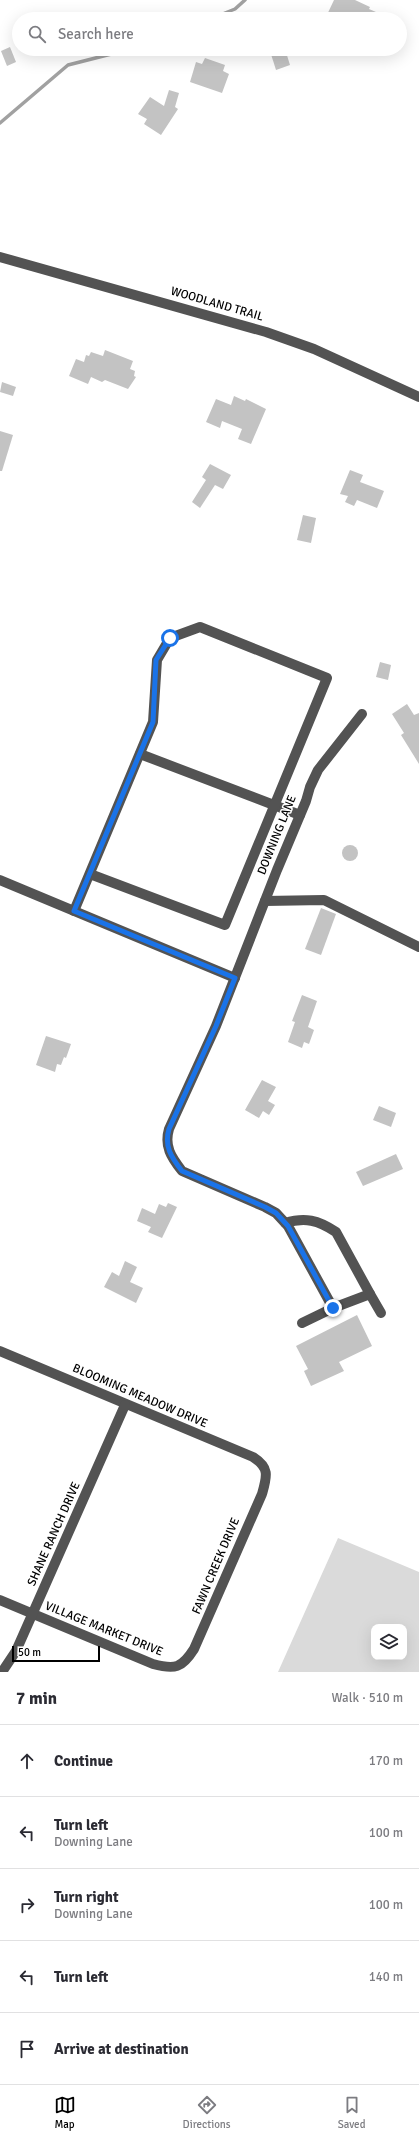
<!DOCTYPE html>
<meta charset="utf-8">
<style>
:root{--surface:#fff;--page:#f2f2f3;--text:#2b2b33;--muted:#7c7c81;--line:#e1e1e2;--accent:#000}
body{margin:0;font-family:Signika,sans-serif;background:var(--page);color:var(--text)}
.controls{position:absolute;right:12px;bottom:12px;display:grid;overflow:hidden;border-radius:8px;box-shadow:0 4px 16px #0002}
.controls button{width:36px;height:36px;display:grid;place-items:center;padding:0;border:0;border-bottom:1px solid var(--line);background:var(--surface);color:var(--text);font:20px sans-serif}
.scale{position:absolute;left:12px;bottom:10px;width:88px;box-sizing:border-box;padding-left:4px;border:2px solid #000;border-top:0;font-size:11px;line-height:14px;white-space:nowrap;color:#000;-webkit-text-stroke:3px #fff;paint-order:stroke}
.stop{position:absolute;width:12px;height:12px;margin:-9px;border:3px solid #1a73e8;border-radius:50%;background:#fff}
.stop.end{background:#1a73e8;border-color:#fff;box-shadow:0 1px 4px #0008}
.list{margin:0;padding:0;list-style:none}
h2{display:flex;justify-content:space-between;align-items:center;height:52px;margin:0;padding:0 16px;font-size:17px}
h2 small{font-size:13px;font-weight:400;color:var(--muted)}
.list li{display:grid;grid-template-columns:26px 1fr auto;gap:12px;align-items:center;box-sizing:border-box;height:72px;padding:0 16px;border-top:1px solid var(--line)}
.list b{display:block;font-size:15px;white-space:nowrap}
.list p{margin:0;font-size:13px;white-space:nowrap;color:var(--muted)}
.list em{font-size:13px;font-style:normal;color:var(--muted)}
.icon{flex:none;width:22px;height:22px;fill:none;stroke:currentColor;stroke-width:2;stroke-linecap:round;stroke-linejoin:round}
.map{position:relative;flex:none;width:419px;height:1672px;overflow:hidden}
.search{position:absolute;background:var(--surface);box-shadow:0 4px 16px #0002;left:12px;right:12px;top:12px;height:44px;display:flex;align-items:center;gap:10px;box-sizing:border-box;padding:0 14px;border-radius:22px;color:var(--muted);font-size:15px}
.sheet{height:412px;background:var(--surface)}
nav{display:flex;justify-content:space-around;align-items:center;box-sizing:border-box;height:56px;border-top:1px solid var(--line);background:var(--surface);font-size:11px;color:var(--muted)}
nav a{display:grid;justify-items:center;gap:2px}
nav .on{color:var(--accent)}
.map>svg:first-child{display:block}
.green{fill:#dadada;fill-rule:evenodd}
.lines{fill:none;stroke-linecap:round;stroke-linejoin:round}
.stream{stroke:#a1a1a1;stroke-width:3.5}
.building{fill:#c3c3c3}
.minor{stroke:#535353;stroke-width:10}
.route{stroke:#1a73e8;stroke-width:5}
.labels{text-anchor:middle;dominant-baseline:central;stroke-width:3;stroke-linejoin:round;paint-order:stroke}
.street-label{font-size:12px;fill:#000;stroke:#fff}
</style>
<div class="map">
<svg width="419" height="1672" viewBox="0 0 419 1672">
<rect width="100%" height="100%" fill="#fff"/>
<path class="green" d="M338 1538 419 1572V1672H278ZM374 1627H404V1657H374Z"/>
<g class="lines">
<g class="stream">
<path d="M210 19 235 9 245 0"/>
<path d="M0 123 68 65 131 49"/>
</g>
</g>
<g class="building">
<path d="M334 0H355L370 7 369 9 376 12 372 19H325Z"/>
<path d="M10 47 16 62 7 66 1 51Z"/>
<path d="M276 49H285L290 65 276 70 270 51Z"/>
<path d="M205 58 225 65 223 71 229 74 222 93 190 82 196 62 202 64Z"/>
<path d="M169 90 179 93 175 107 178 109 161 135 144 124 147 119 138 114 150 97 164 106Z"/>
<path d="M105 350 133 361 130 369 135 371 134 376 136 377 128 389 105 380 102 382 91 377 88 384 69 376 76 359 84 362 86 355 89 356 91 352 103 356Z"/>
<path d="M2 382 16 387 13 396 0 392Z"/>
<path d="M234 396 245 401 246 399 266 409 251 444 238 439 242 429 222 421 220 428 206 422 216 399 231 405Z"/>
<path d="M0 431 13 435 2 471H0Z"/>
<path d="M210 464 231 475 223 489 215 485 200 508 192 502 206 480 202 477Z"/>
<path d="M350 470 363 475 360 482 384 491 377 508 357 500 354 506 345 502 348 496 340 494Z"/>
<path d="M303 515 316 518 311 543 297 540Z"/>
<path d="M380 662 391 665 388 680 376 677Z"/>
<path d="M407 704 414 715 419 713V764L401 735 404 733 392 714Z"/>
<circle cx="350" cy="853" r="8"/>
<path d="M321 908 336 914 321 955 305 949Z"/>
<path d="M302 995 317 1001 308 1027 314 1030 309 1044 304 1042 302 1048 288 1042 295 1022 292 1021Z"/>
<path d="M46 1036 71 1044 66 1058 64 1057 61 1065 57 1064 55 1072 36 1065Z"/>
<path d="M262 1080 276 1087 268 1101 275 1105 269 1115 263 1111 259 1118 245 1110Z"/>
<path d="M379 1106 396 1113 391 1127 373 1120Z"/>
<path d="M396 1154 403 1169 363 1186 356 1172Z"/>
<path d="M168 1203 177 1207 162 1238 148 1232 151 1227 137 1221 142 1208 155 1214 159 1204 166 1207Z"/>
<path d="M125 1261 137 1267 130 1282 143 1288 136 1303 104 1287 112 1272 119 1276Z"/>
<path d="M357 1315 372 1346 339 1362 344 1371 311 1386 304 1371 308 1369 296 1346Z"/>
</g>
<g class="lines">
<g class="minor">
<path d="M0 257 266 332 314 349 419 397"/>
<path d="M140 754 300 815"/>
<path d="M0 880 235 978"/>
<path d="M265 901 324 900 419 947"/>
<path d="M74 911 153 722 157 660 170 638 200 627 327 678 225 925 90 874"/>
<path d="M285 1223C305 1217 318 1220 336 1232L370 1294 333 1308 288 1226 276 1213 265 1207 182 1171C171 1157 164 1146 169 1129L216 1026 277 870 306 801 310 787 318 770 362 714"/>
<path d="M370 1294 381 1313"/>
<path d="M302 1323 333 1308"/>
<path d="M0 1351 253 1457C270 1468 267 1476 262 1494L194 1649C182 1668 175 1670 153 1664L0 1600"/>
<path d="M2 1672 16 1651 125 1405"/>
</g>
</g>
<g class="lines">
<path class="route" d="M170 638 156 660 153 722 74 911 235 978 216 1026 169 1129C164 1146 171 1157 182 1171L265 1207 276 1213 288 1226 333 1308"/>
</g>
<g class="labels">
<g class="street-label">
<text transform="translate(217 304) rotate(16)">WOODLAND TRAIL</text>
<text transform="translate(277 835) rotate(-68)">DOWNING LANE</text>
<text transform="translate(140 1396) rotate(23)">BLOOMING MEADOW DRIVE</text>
<text transform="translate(54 1534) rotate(-66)">SHANE RANCH DRIVE</text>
<text transform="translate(216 1566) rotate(-67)">FAWN CREEK DRIVE</text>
<text transform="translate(104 1629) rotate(22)">VILLAGE MARKET DRIVE</text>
</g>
</g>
</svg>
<div class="controls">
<button><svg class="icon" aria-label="layers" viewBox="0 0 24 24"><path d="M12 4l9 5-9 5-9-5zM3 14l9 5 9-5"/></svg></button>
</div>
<div class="scale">50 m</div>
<div class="stop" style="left:170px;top:638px"></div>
<div class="stop end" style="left:333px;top:1308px"></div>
<div class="search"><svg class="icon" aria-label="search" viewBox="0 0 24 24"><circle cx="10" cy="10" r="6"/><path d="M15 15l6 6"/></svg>Search here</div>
</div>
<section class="sheet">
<h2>7 min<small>Walk · 510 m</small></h2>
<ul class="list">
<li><svg class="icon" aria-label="ahead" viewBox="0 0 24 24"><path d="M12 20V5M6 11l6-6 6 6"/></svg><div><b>Continue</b></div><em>170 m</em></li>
<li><svg class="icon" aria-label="left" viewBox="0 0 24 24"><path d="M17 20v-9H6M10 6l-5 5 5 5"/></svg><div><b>Turn left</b><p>Downing Lane</p></div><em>100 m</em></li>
<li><svg class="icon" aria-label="right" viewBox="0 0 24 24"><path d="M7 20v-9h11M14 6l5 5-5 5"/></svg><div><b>Turn right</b><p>Downing Lane</p></div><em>100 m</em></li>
<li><svg class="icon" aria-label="left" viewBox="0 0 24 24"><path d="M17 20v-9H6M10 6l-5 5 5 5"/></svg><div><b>Turn left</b></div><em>140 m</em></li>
<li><svg class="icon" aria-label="arrive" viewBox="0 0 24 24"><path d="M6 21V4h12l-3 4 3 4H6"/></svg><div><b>Arrive at destination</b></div></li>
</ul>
</section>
<nav>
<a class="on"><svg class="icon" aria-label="map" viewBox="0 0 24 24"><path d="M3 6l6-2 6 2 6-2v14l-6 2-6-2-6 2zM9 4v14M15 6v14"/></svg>Map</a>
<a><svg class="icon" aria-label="directions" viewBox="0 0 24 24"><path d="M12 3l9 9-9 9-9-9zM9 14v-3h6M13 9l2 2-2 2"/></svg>Directions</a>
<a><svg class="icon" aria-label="saved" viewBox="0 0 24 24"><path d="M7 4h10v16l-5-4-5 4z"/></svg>Saved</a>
</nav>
